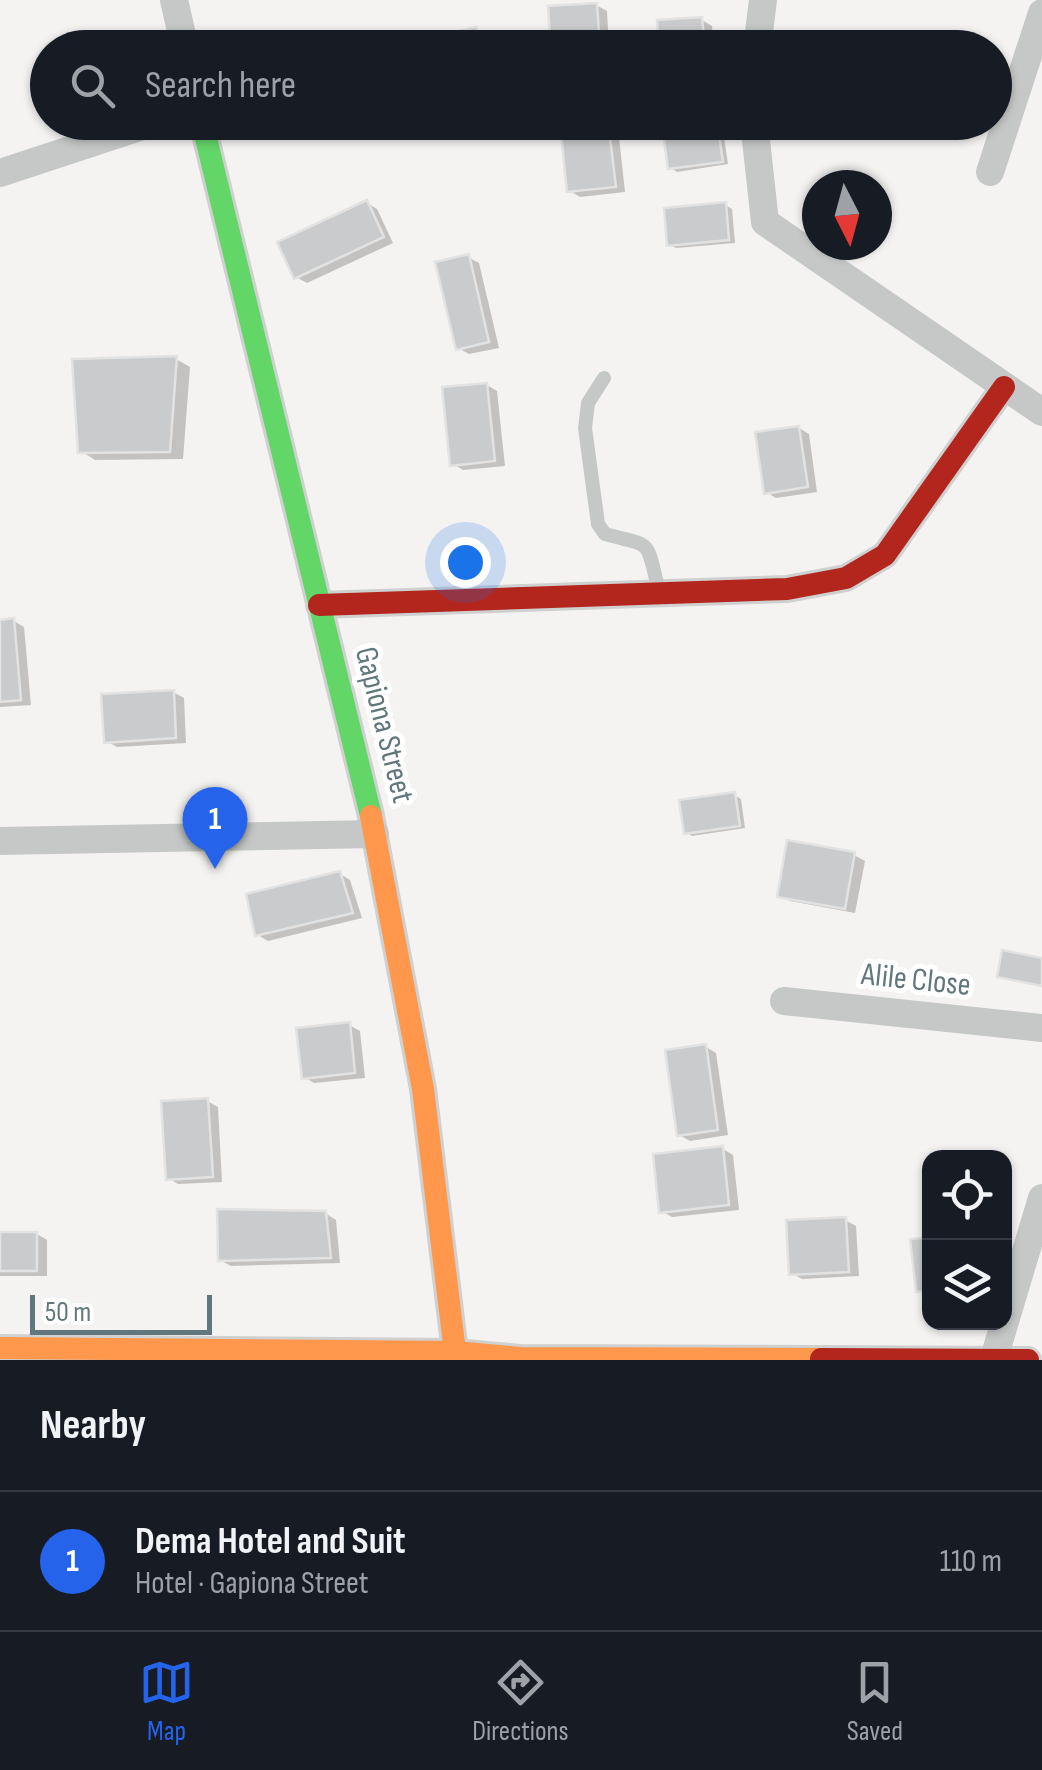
<!DOCTYPE html>
<meta charset="utf-8">
<style>
:root{--surface:#171b24;--page:#20242c;--text:#f1f3f6;--muted:#9ea1a6;--line:#363941;--accent:#2563eb}
body{margin:0;font-family:"Sofia Sans Condensed",sans-serif;background:var(--page);color:var(--text)}
.controls{position:absolute;right:30px;bottom:30px;display:grid;overflow:hidden;border-radius:20px;box-shadow:0 2px 8px #0004}
.controls button{width:90px;height:90px;display:grid;place-items:center;padding:0;border:0;border-bottom:2px solid var(--line);background:var(--surface);color:var(--text);font:50px sans-serif}
.compass{position:absolute;left:802px;top:170px;width:90px;height:90px;border-radius:50%;background:var(--surface);box-shadow:0 2px 8px #0004;rotate:174deg}
.scale{position:absolute;left:30px;bottom:25px;width:182px;box-sizing:border-box;padding-left:10px;border:5px solid #60787c;border-top:0;font-size:28px;line-height:35px;white-space:nowrap;color:#60787c;-webkit-text-stroke:8px #fff;paint-order:stroke}
.you{position:absolute;left:465px;top:562px;width:35px;height:35px;margin:-25px;border:8px solid #fff;border-radius:50%;background:#1a73e8;box-shadow:0 0 0 15px #1a73e833}
.badge{display:grid;place-items:center;width:65px;height:65px;border-radius:50%;background:var(--accent);color:#fff;font-size:32px;font-weight:700}
.pin{position:absolute;translate:-50% -82px;filter:drop-shadow(0 2px 5px #0008)}
.pin::after{content:'';position:absolute;top:52px;width:35px;height:30px;background:inherit;clip-path:polygon(0 0,100% 0,50% 100%)}
.list{margin:0;padding:0;list-style:none}
h2{display:flex;justify-content:space-between;align-items:center;height:130px;margin:0;padding:0 40px;font-size:42px}
h2 small{font-size:32px;font-weight:400;color:var(--muted)}
.list li{display:grid;grid-template-columns:65px 1fr auto;gap:30px;align-items:center;box-sizing:border-box;height:140px;padding:0 40px;border-top:2px solid var(--line)}
.list b{display:block;font-size:38px;white-space:nowrap}
.list p{margin:0;font-size:32px;white-space:nowrap;color:var(--muted)}
.list em{font-size:32px;font-style:normal;color:var(--muted)}
.icon{flex:none;width:55px;height:55px;fill:none;stroke:currentColor;stroke-width:2;stroke-linecap:round;stroke-linejoin:round}
.map{position:relative;flex:none;width:1042px;height:1360px;overflow:hidden}
.search{position:absolute;background:var(--surface);box-shadow:0 2px 8px #0004;left:30px;right:30px;top:30px;height:110px;display:flex;align-items:center;gap:25px;box-sizing:border-box;padding:0 35px;border-radius:55px;color:var(--muted);font-size:38px}
.sheet{height:270px;background:var(--surface)}
nav{display:flex;justify-content:space-around;align-items:center;box-sizing:border-box;height:140px;border-top:2px solid var(--line);background:var(--surface);font-size:28px;color:var(--muted)}
nav a{display:grid;justify-items:center;gap:5px}
nav .on{color:var(--accent)}
.map>svg:first-child{display:block}
.shadow{fill:#0003}
.building{fill:#cacbcc;stroke:#e3e2e2;stroke-width:2.5}
.lines{fill:none;stroke-linecap:round;stroke-linejoin:round}
.fast-casing{stroke:#cfd0d0;stroke-width:28}
.slow-casing{stroke:#cfd0d0;stroke-width:28}
.jam-casing{stroke:#cfd0d0;stroke-width:28}
.lane{stroke:#c6c8c8;stroke-width:14}
.street{stroke:#c6c8c8;stroke-width:28}
.fast{stroke:#63d668;stroke-width:22}
.slow{stroke:#ff974d;stroke-width:22}
.jam{stroke:#b3261e;stroke-width:22}
.labels{text-anchor:middle;dominant-baseline:central;stroke-width:10;stroke-linejoin:round;paint-order:stroke}
.street-label{font-size:32px;fill:#60787c;stroke:#fff}
</style>
<div class="map">
<svg width="1042" height="1360" viewBox="0 0 1042 1360">
<rect width="100%" height="100%" fill="#f4f3f2"/>
<g class="shadow">
<path d="M596 5 607 11 609 48H554Z"/>
<path d="M702 20 712 26 714 48H661Z"/>
<path d="M475 30 486 36 489 48H407Z"/>
<path d="M700 122 722 124 728 164 677 172 671 168Z"/>
<path d="M609 131 619 137 625 192 580 197 570 191Z"/>
<path d="M367 203 377 209 393 243 307 283 296 277Z"/>
<path d="M725 205 732 209 735 243 676 248 669 244Z"/>
<path d="M468 257 479 263 499 348 469 354 458 348Z"/>
<path d="M176 359 190 367 183 459 95 460 81 451Z"/>
<path d="M487 385 497 391 505 466 463 470 453 464Z"/>
<path d="M799 428 809 434 817 492 776 498 766 492Z"/>
<path d="M14 621 24 627 31 705 0 707V622Z"/>
<path d="M173 692 184 698 186 743 117 747 106 741Z"/>
<path d="M734 795 741 799 745 828 692 836 686 832Z"/>
<path d="M854 855 865 861 855 913 790 901 780 895Z"/>
<path d="M340 874 350 880 362 918 268 941 258 935Z"/>
<path d="M349 1025 360 1031 365 1078 314 1083 304 1077Z"/>
<path d="M706 1047 716 1053 728 1135 690 1141 679 1135Z"/>
<path d="M207 1101 218 1107 222 1182 178 1184 168 1178Z"/>
<path d="M723 1149 733 1155 739 1210 672 1217 661 1211Z"/>
<path d="M325 1213 336 1220 340 1263 231 1266 220 1260Z"/>
<path d="M845 1220 856 1226 859 1276 802 1279 791 1273Z"/>
<path d="M0 1234H37L47 1240V1276H0Z"/>
</g>
<g class="building">
<path d="M597 3 600 48H551L548 6Z"/>
<path d="M702 17 705 48H659L657 20Z"/>
<path d="M476 27 481 48H402L401 46Z"/>
<path d="M682 122H717L723 162 668 169 662 125Z"/>
<path d="M609 129 616 187 567 192 561 134Z"/>
<path d="M367 200 384 237 294 279 277 242Z"/>
<path d="M726 202 729 240 667 246 664 208Z"/>
<path d="M469 254 489 342 456 350 435 262Z"/>
<path d="M177 356 170 452 78 453 72 359Z"/>
<path d="M487 383 495 461 450 466 442 387Z"/>
<path d="M799 426 808 487 764 494 755 432Z"/>
<path d="M14 618 21 700 0 702V620Z"/>
<path d="M174 690 176 738 104 743 101 694Z"/>
<path d="M735 792 740 826 684 834 679 800Z"/>
<path d="M787 840 855 852 845 909 777 897Z"/>
<path d="M340 871 353 913 255 936 246 894Z"/>
<path d="M1002 950 1042 958V986L997 977Z"/>
<path d="M350 1022 355 1073 302 1079 296 1028Z"/>
<path d="M706 1044 718 1130 677 1136 665 1050Z"/>
<path d="M208 1098 213 1177 166 1180 161 1101Z"/>
<path d="M723 1146 729 1205 659 1213 653 1154Z"/>
<path d="M217 1209 326 1211 331 1258 218 1261Z"/>
<path d="M846 1217 849 1272 789 1275 786 1220Z"/>
<rect x="0" y="1232" width="37" height="39"/>
<path d="M930 1237V1291L916 1292 910 1239Z"/>
</g>
<g class="lines">
<defs>
<path id="fast" d="M202 122 371 816"/>
<g id="slow">
<path d="M371 816 423 1089 455 1352"/>
<path d="M0 1348 455 1352 520 1358 821 1359"/>
</g>
<g id="jam">
<path d="M319 605 787 589 846 578 885 555 1004 387"/>
<path d="M821 1359 1028 1360"/>
</g>
</defs>
<use href="#fast" class="fast-casing"/>
<use href="#slow" class="slow-casing"/>
<use href="#jam" class="jam-casing"/>
<path class="lane" d="M604 378 588 403 585 428 598 524 605 534C652 547 646 537 658 588"/>
<g class="street">
<path d="M174 0 185 48"/>
<path d="M757 48 763 0"/>
<path d="M754 122 765 222 1042 412"/>
<path d="M990 172 1042 13"/>
<path d="M0 173 155 122"/>
<path d="M0 841 375 834"/>
<path d="M784 1001 1042 1028"/>
<path d="M994 1358 1042 1198"/>
</g>
<use href="#fast" class="fast"/>
<use href="#slow" class="slow"/>
<use href="#jam" class="jam"/>
</g>
<g class="labels">
<g class="street-label">
<text transform="translate(384 725) rotate(76)">Gapiona Street</text>
<text transform="translate(916 980) rotate(6)">Alile Close</text>
</g>
</g>
</svg>
<div class="controls">
<button><svg class="icon" aria-label="locate" viewBox="0 0 24 24"><circle cx="12" cy="12" r="6"/><path d="M12 2v4M12 18v4M2 12h4M18 12h4"/></svg></button>
<button><svg class="icon" aria-label="layers" viewBox="0 0 24 24"><path d="M12 4l9 5-9 5-9-5zM3 14l9 5 9-5"/></svg></button>
</div>
<svg class="compass" viewBox="-18 -18 36 36"><path d="M0-13l5 13h-10z" fill="#e53935"/><path d="M0 13l5-13h-10z" fill="#9ea1a6"/></svg>
<div class="scale">50 m</div>
<div class="you"></div>
<div class="pin badge" style="left:215px;top:869px">1</div>
<div class="search"><svg class="icon" aria-label="search" viewBox="0 0 24 24"><circle cx="10" cy="10" r="6"/><path d="M15 15l6 6"/></svg>Search here</div>
</div>
<section class="sheet">
<h2>Nearby<small></small></h2>
<ul class="list">
<li><span class="badge">1</span><div><b>Dema Hotel and Suit</b><p>Hotel · Gapiona Street</p></div><em>110 m</em></li>
</ul>
</section>
<nav>
<a class="on"><svg class="icon" aria-label="map" viewBox="0 0 24 24"><path d="M3 6l6-2 6 2 6-2v14l-6 2-6-2-6 2zM9 4v14M15 6v14"/></svg>Map</a>
<a><svg class="icon" aria-label="directions" viewBox="0 0 24 24"><path d="M12 3l9 9-9 9-9-9zM9 14v-3h6M13 9l2 2-2 2"/></svg>Directions</a>
<a><svg class="icon" aria-label="saved" viewBox="0 0 24 24"><path d="M7 4h10v16l-5-4-5 4z"/></svg>Saved</a>
</nav>
